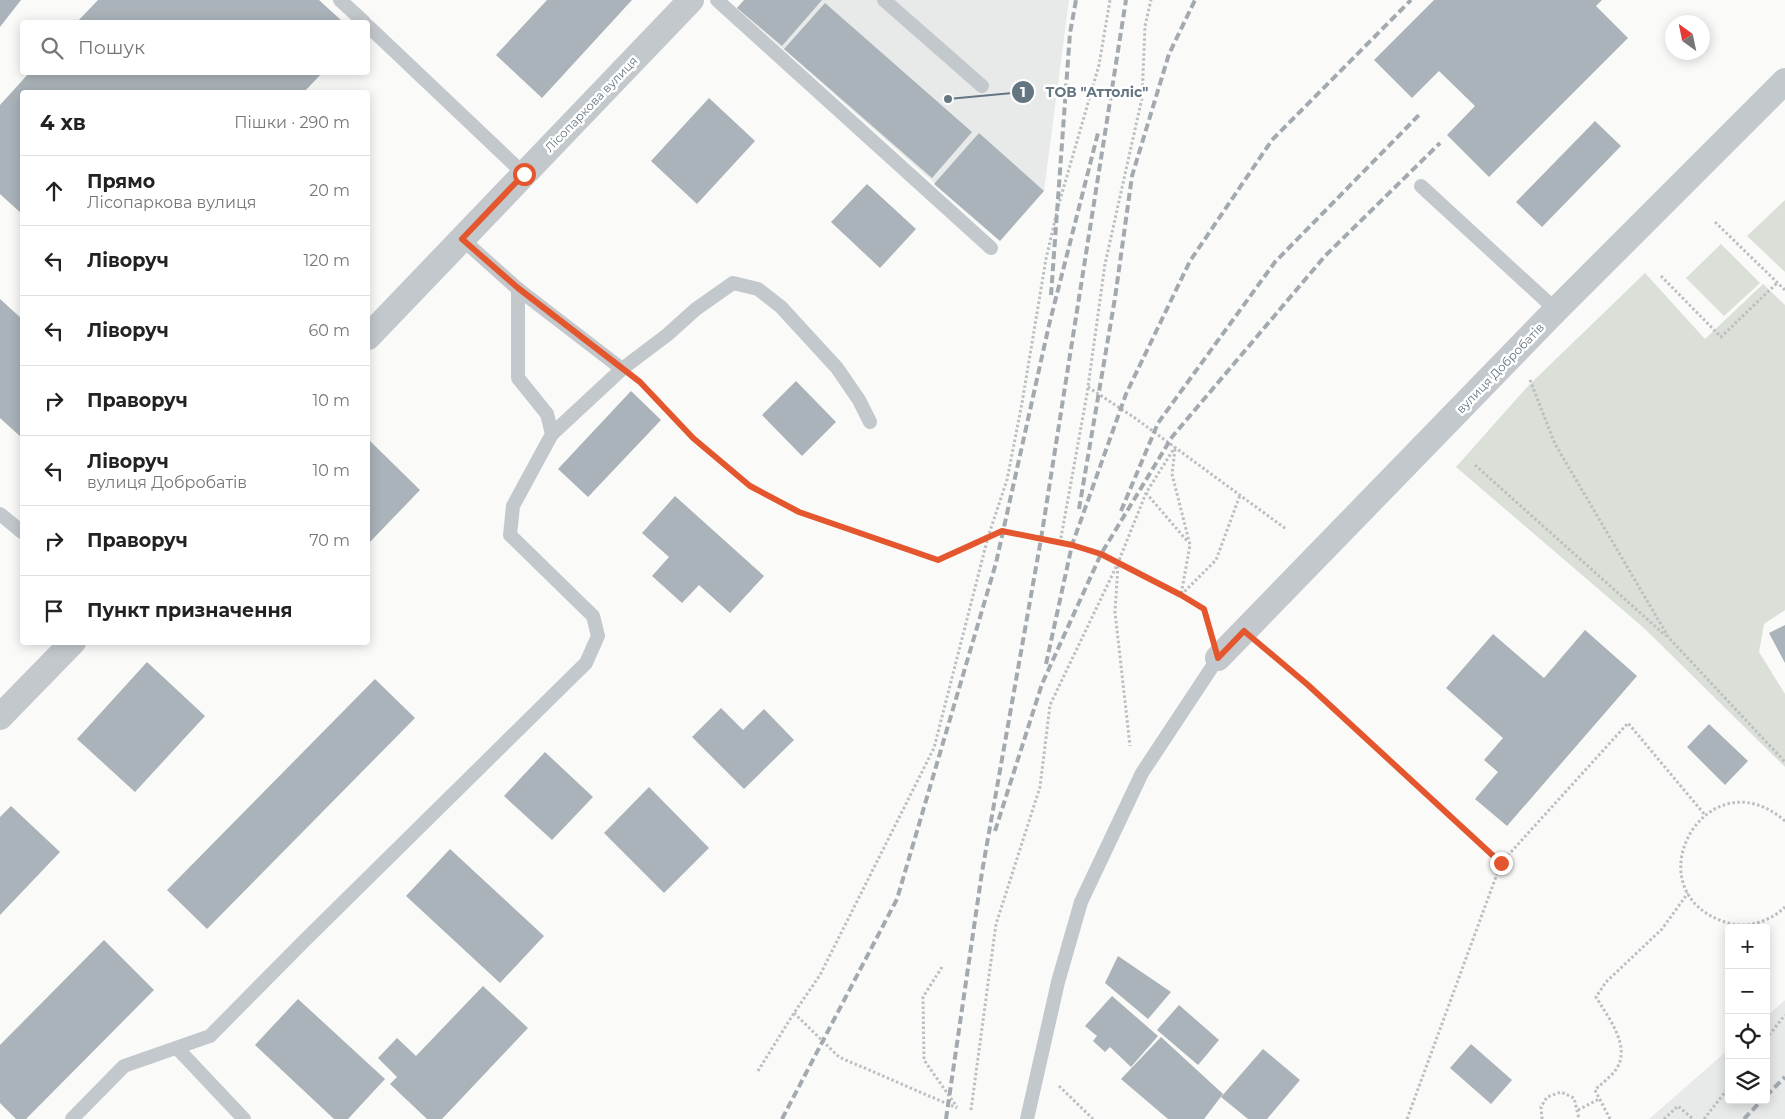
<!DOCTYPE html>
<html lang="uk">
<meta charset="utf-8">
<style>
:root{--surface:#fff;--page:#f2f2f2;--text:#222;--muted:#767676;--line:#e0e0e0}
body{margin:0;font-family:Montserrat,sans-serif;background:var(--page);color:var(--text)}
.controls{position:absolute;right:15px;bottom:15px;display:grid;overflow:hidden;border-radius:5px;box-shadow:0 2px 12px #0003}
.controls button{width:45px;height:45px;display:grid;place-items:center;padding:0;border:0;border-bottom:1px solid var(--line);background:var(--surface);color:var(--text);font:25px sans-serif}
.compass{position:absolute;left:1665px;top:15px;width:45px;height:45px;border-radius:50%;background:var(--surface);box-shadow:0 2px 12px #0003;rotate:327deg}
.stop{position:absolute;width:15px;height:15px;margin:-11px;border:4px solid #e4572e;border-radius:50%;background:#fff}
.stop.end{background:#e4572e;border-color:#fff;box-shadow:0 1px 5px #0008}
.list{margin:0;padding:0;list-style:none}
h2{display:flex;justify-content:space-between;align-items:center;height:65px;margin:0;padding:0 20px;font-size:21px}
h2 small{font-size:16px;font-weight:400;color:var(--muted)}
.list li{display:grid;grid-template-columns:32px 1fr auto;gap:15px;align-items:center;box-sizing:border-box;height:70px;padding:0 20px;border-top:1px solid var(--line)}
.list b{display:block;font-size:19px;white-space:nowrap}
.list p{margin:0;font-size:16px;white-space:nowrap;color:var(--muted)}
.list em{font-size:16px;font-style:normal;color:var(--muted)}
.icon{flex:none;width:28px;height:28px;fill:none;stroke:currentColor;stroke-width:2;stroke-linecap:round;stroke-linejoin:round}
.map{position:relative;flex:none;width:1785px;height:1119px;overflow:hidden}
.search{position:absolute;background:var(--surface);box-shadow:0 2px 12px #0003;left:20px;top:20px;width:350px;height:55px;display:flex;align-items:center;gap:12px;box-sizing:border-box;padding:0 18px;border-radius:5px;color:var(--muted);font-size:19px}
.panel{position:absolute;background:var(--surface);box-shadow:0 2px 12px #0003;left:20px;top:90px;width:350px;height:555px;border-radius:5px}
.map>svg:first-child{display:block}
.built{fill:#e8e9e9}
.green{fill:#dadfd7}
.building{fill:#aab3b9}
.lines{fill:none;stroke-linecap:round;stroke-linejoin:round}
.path{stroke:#bbbfc2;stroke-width:3;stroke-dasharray:2.5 2.5;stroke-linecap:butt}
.service{stroke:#c3c8cc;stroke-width:14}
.minor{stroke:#c3c8cc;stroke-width:26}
.rail{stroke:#a2aab0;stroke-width:4;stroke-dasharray:8 4;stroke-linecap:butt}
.route{stroke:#e4572e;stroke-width:6}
.labels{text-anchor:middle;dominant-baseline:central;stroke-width:5;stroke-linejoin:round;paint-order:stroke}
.street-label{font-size:12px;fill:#657683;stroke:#fff}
.leader{fill:none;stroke:#657683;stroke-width:2}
.callout-dot{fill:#657683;stroke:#fff;stroke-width:2}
.mark-label{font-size:15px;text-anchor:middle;font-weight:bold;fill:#fff}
.callout-label{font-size:14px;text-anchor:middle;font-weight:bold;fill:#657683;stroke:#fff;stroke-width:5;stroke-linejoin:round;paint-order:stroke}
</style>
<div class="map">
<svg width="1785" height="1119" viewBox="0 0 1785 1119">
<rect width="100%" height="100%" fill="#fafaf8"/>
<g class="built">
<path d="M744 0H1069L1044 191 1000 241 737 8Z"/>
<path d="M1785 1000V1119H1649L1729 1049V1100H1766V1017Z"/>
</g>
<g class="green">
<path d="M1785 200V272L1747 236Z"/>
<path d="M1721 244 1760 283 1724 316 1686 278Z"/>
<path d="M1645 273 1705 339 1763 284 1785 305V610L1764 624 1759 652 1785 694V767L1645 629 1456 467 1527 387Z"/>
</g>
<g class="building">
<path d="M0 0H21L0 27Z"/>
<path d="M98 0H319L343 22H77Z"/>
<path d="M547 0H632L542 98 496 55Z"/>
<path d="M744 0H822L782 46 737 8Z"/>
<path d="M1434 0H1602L1596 6 1628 38 1489 177 1447 135 1475 106 1439 71 1412 98 1374 60Z"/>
<path d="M825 3 972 132 932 178 784 49Z"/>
<path d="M30 72H323L304 92H22V214L0 194V105Z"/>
<path d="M709 98 755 141 697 204 651 161Z"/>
<path d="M1595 121 1621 146 1542 227 1516 202Z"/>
<path d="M979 133 1044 191 1000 241 934 184Z"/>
<path d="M867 184 916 229 880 268 831 222Z"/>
<path d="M0 299 22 319V438L0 418Z"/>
<path d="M796 381 836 422 802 456 762 415Z"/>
<path d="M631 391 661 420 588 497 558 469Z"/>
<path d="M369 440 420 490 368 544V441Z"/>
<path d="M675 496 764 576 730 613 699 585 682 603 652 576 669 557 642 533Z"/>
<path d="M1785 625V663L1769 633Z"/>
<path d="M1585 630 1637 676 1507 826 1475 799 1498 772 1484 760 1503 738 1446 688 1493 634 1544 678Z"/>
<path d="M147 662 205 716 135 792 77 739Z"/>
<path d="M375 679 415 718 207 929 167 890Z"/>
<path d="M721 708 743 730 764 709 794 740 744 789 692 737Z"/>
<path d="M1709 724 1748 761 1725 785 1687 747Z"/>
<path d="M545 752 593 797 552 840 504 796Z"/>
<path d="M649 787 709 848 664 893 604 833Z"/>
<path d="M11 806 60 852 0 915V817Z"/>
<path d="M450 849 544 936 500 983 406 896Z"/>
<path d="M104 940 154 990 26 1119H16L0 1103V1045Z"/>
<path d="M1118 956 1171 992 1148 1019 1105 983Z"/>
<path d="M483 986 528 1028 442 1119H427L390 1084 397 1077 378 1058 397 1038 416 1056Z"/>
<path d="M1112 996 1158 1036 1131 1067 1110 1047 1105 1052 1093 1041 1097 1036 1085 1026Z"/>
<path d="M298 999 385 1079 348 1119H334L255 1045Z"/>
<path d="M1179 1005 1219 1040 1198 1065 1157 1030Z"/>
<path d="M1161 1037 1223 1094 1204 1119H1168L1121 1079Z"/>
<path d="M1471 1044 1512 1080 1491 1104 1450 1068Z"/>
<path d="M1263 1049 1300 1080 1267 1119H1248L1221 1097Z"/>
</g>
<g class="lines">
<g class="path">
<path d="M1715 222 1785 290"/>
<path d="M1661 276 1721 337 1777 283"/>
<path d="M1530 380 1555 444 1669 638 1785 762"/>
<path d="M640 383 693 438 750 486 799 512 938 560 1002 531 1072 545 1101 554 1181 595 1204 609 1208 626"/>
<path d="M1088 387 1135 418 1286 529"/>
<path d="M1175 449 1172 474 1190 545 1181 595"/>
<path d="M1475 465 1666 636"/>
<path d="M1146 493 1188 542"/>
<path d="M1060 543 1087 394 1105 264 1142 98 1145 26 1151 0"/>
<path d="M1118 566 1115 612 1130 746"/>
<path d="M1181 595 1216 560 1240 495"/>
<path d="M1268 651 1308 685 1501 863 1628 723 1705 815"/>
<path d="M1785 821C1706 752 1628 893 1728 923 1747 929 1771 921 1785 907"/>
<path d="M942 967 923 997 924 1060 957 1107"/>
<path d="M794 1013 839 1057 957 1108"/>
<path d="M1766 1039 1785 1015"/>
<path d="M758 1071 794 1013 820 975 934 748 988 537 1007 480 1022 403 1046 259 1058 207 1099 65 1110 0"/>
<path d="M1059 1086 1093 1119"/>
<path d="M971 1110 996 924 1040 787 1050 705 1118 563 1146 493 1175 447"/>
<path d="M1578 1110 1599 1099"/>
<path d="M1407 1119 1501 863"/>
<path d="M1542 1119 1541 1107 1547 1097 1561 1092 1574 1098 1579 1119"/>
<path d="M1610 1119 1595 1090C1602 1083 1611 1077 1617 1068 1631 1045 1607 1016 1596 997L1606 982 1662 929 1688 893"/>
<path d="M1664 1119 1678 1106 1693 1119"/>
<path d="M1704 1119 1729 1087"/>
</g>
<g class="service">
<path d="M340 0 364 22"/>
<path d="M717 0 991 248"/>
<path d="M884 0 982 86"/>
<path d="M368 26 524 174"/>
<path d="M1421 186 1556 310"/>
<path d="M518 289 622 369"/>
<path d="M552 434 622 369 667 335 696 309 733 283 758 289 781 307 837 368 859 400 870 422"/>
<path d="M0 514 22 532"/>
<path d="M177 1048 244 1119"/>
<path d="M72 1119 124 1066 210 1036 304 941 586 663 598 636 593 616 510 535 513 506 552 434 547 414 518 378V289L462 239"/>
<path d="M1027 1119 1058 982 1081 902 1142 773 1218 658"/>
</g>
<g class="minor">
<path d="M368 337 691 0"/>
<path d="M1218 658 1556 310 1785 81"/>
<path d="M0 717 73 642"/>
</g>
<g class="rail">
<path d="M1051 295 1070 33 1076 0"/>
<path d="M1079 509 1115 298 1132 176 1169 54 1195 0"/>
<path d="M1121 511 1158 423 1275 262 1419 115"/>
<path d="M1046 664 1072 545 1126 394 1190 261 1272 140 1411 0"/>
<path d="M995 831 1042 684 1101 554 1172 437 1325 256 1440 143"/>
<path d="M1766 1096 1785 1077"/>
<path d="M782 1119 897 899 996 563 1049 325 1098 133"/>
<path d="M946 1119 982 872 1041 539 1126 0"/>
<path d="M1744 1119 1762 1100"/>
</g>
</g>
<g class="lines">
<path class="route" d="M524 174 462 239 518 288 640 382 693 438 750 486 799 512 938 560 1002 531 1072 545 1101 554 1181 595 1204 609 1218 658 1244 631 1308 685 1501 863"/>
</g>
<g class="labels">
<g class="street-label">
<text transform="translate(591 104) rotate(-46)">Лісопаркова вулиця</text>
<text transform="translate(1500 368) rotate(-46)">вулиця Добробатів</text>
</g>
</g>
<path class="leader" d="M948 99L1023 92"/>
<g class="callout-dot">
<circle cx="948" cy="99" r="5"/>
<circle cx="1023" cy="92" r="12"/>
</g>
<g class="mark-label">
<text x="1023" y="97">1</text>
</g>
<g class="callout-label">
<text x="1097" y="97">ТОВ "Аттоліс"</text>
</g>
</svg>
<div class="controls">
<button>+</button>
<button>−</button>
<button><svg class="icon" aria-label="locate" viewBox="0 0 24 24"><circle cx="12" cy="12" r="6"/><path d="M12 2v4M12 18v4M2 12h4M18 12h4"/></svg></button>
<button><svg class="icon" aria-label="layers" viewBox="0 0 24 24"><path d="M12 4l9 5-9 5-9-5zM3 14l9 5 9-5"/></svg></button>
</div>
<svg class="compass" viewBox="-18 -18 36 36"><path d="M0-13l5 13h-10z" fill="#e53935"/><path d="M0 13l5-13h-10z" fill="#767676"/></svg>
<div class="stop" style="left:524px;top:174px"></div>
<div class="stop end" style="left:1501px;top:863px"></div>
<div class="search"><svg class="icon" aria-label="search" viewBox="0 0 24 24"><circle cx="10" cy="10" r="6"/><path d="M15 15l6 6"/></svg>Пошук</div>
<section class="panel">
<h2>4 хв<small>Пішки · 290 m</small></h2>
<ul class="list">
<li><svg class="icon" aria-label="ahead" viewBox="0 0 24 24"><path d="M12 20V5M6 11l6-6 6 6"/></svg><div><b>Прямо</b><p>Лісопаркова вулиця</p></div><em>20 m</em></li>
<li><svg class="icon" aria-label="left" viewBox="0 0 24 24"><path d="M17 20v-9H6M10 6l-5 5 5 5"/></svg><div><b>Ліворуч</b></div><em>120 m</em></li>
<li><svg class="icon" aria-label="left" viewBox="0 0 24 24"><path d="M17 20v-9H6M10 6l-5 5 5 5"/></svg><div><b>Ліворуч</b></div><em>60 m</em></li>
<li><svg class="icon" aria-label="right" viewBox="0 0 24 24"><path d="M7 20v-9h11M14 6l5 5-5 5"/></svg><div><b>Праворуч</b></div><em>10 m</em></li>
<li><svg class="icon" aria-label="left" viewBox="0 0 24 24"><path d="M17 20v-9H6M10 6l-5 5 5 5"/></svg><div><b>Ліворуч</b><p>вулиця Добробатів</p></div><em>10 m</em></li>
<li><svg class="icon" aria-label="right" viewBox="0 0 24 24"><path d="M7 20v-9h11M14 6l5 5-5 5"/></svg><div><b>Праворуч</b></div><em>70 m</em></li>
<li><svg class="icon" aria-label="arrive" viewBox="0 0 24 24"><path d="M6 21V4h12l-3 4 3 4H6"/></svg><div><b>Пункт призначення</b></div></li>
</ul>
</section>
</div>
